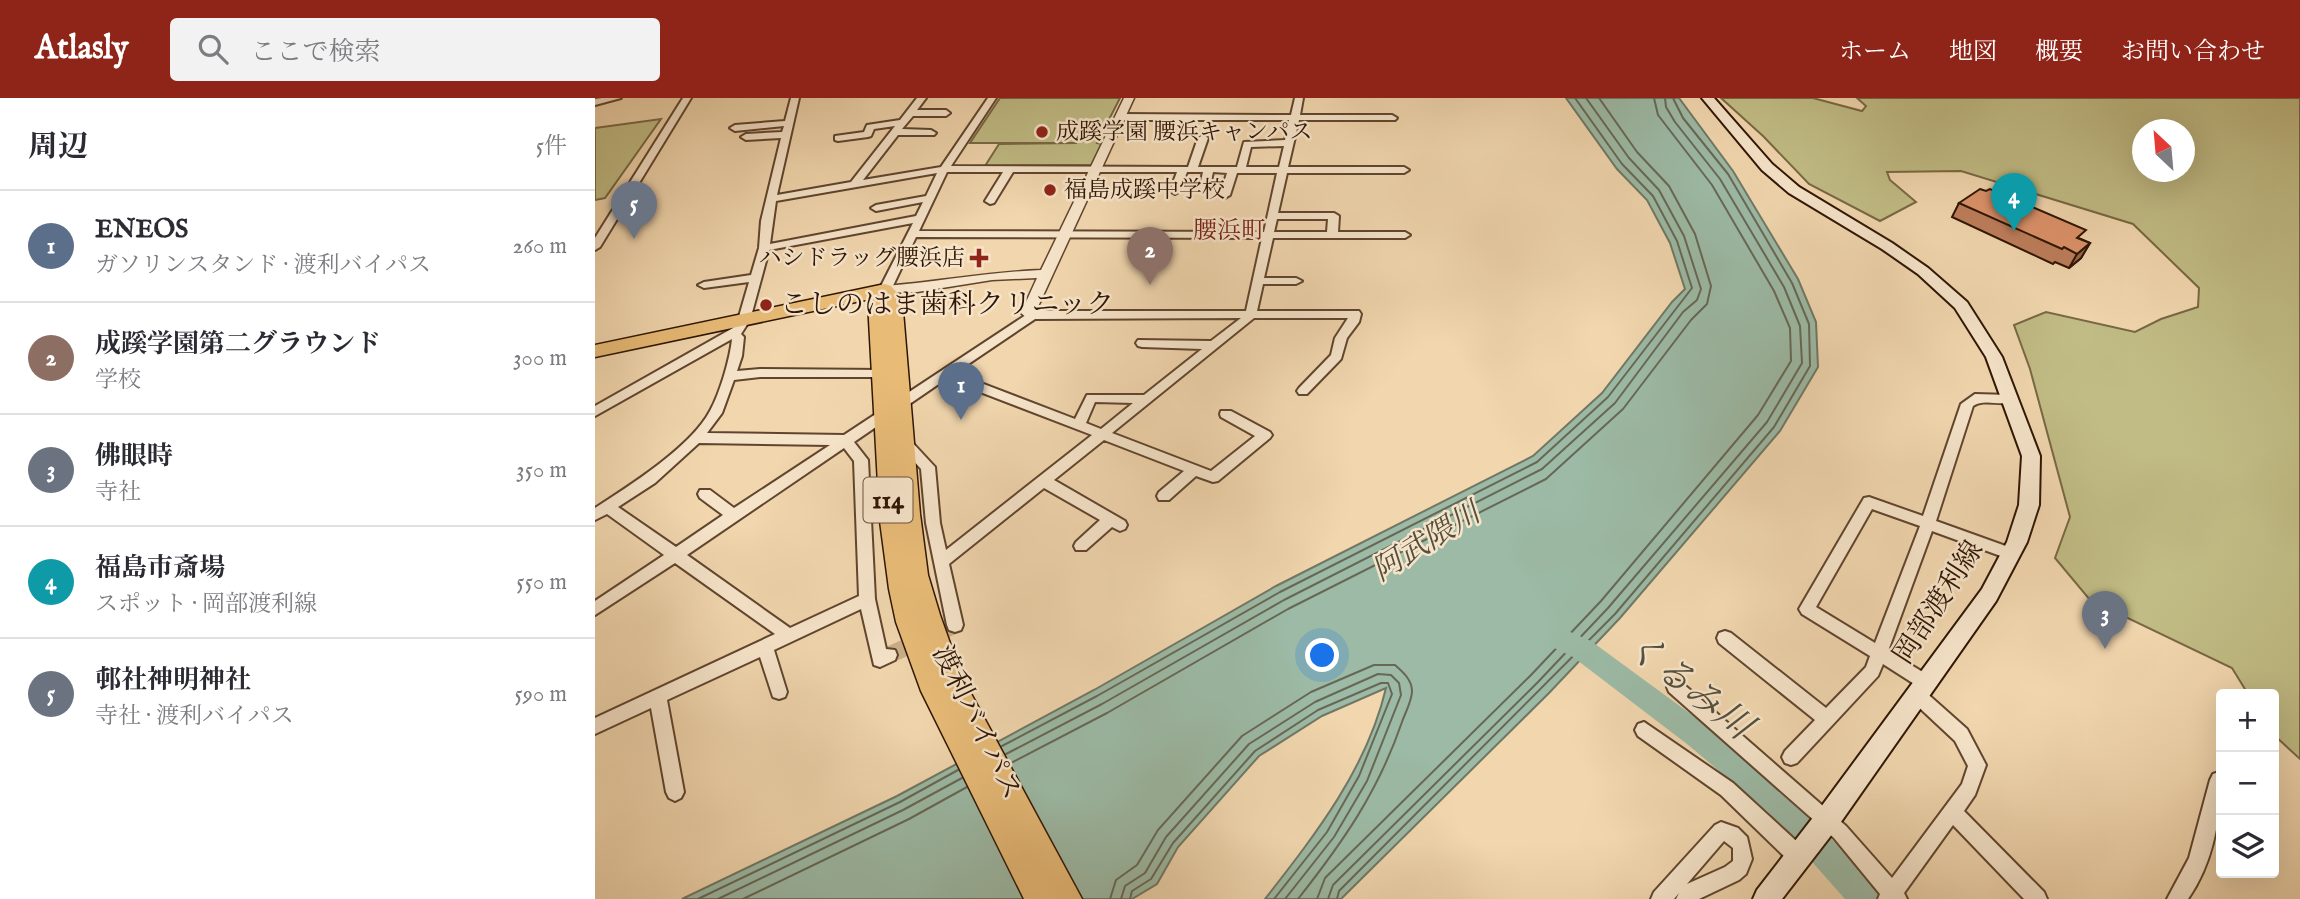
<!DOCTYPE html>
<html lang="ja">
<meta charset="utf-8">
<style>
:root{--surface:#fff;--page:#f2f2f3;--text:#2b2b33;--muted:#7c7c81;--line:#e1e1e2;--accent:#8f2418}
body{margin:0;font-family:"IM FELL English","Noto Serif JP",serif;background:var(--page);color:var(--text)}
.controls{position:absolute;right:21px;bottom:21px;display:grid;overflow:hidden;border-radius:7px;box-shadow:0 7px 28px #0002}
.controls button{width:63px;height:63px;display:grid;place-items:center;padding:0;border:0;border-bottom:2px solid var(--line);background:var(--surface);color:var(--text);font:35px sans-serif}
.compass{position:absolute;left:1537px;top:21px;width:63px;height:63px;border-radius:50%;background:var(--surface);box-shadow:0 7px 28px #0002;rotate:334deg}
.you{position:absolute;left:728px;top:558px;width:24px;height:24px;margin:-18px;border:5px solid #fff;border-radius:50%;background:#1a73e8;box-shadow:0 0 0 10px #1a73e833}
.badge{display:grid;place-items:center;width:46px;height:46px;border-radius:50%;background:var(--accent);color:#fff;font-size:23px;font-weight:700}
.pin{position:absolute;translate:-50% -58px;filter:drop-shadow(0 2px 4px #0008)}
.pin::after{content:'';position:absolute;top:37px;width:24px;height:21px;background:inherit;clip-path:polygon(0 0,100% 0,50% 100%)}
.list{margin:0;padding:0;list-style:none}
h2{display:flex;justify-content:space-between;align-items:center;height:91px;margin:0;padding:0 28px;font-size:30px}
h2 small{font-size:23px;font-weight:400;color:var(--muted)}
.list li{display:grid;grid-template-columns:46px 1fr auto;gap:21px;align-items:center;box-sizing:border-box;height:112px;padding:0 28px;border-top:2px solid var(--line)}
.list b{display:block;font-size:26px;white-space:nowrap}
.list p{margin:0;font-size:23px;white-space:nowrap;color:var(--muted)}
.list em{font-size:23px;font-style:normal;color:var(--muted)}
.icon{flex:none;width:38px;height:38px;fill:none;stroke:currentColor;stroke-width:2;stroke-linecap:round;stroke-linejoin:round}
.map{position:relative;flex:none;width:1705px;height:801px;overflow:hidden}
header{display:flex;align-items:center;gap:42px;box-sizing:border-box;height:98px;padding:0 35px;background:var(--accent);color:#fff}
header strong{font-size:33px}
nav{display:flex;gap:38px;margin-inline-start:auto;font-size:24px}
.search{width:490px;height:63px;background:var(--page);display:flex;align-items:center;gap:18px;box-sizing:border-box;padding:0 24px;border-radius:7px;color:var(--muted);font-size:26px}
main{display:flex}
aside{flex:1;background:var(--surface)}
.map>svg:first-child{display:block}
.green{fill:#c1bc85;stroke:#786844;stroke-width:2;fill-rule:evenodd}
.water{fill:#9cbaa6;stroke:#707865;stroke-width:2}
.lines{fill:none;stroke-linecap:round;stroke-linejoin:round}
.shore{stroke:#666855;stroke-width:2}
.river{fill:#9cbaa6;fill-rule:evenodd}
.minor-tunnel{stroke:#caaf8c;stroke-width:17;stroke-dasharray:17 9;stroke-linecap:butt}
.minor-casing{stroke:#60452e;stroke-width:4}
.tertiary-casing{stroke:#60452e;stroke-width:3}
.secondary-casing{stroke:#2f1504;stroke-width:4}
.trunk-casing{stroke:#2f1504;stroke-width:3}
.minor{fill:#f6e4ca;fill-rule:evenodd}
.tertiary{fill:#f6e4ca;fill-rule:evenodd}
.secondary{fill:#f6e4ca;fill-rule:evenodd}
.trunk{fill:#e8bb77;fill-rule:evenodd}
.wall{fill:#be7e5c;stroke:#2f1504;stroke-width:2}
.shaded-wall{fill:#9b674b;stroke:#2f1504;stroke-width:2}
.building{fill:#dd936b;stroke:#2f1504;stroke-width:2}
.poi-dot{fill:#8f2418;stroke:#f6e4ca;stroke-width:2.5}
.labels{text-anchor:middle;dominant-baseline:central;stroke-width:5;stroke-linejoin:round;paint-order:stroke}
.far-poi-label{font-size:23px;fill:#2f1504;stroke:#f6e4ca;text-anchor:start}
.far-neighbourhood-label{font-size:24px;fill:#7a1f14;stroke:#f6e4ca}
.shield{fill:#f6e4ca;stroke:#6b533f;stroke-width:2}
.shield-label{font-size:26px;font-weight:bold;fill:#2f1504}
.poi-label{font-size:28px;fill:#2f1504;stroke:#f6e4ca;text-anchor:start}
.street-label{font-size:28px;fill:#2f1504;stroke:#f6e4ca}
.water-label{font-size:30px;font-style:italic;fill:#554f3d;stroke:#f6e4ca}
.near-water-label{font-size:37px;font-style:italic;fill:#554f3d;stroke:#f6e4ca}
</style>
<header>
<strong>Atlasly</strong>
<div class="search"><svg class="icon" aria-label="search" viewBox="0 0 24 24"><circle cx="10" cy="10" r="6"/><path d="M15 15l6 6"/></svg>ここで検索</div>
<nav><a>ホーム</a><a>地図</a><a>概要</a><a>お問い合わせ</a></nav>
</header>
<main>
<aside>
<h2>周辺<small>5件</small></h2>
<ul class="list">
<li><span class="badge" style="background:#5c6f8a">1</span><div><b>ENEOS</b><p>ガソリンスタンド · 渡利バイパス</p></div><em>260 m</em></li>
<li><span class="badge" style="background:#8d6e63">2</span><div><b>成蹊学園第二グラウンド</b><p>学校</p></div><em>300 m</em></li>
<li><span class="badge" style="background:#6b7280">3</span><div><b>佛眼時</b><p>寺社</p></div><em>350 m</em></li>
<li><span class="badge" style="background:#0f9aa8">4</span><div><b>福島市斎場</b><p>スポット · 岡部渡利線</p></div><em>550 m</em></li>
<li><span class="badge" style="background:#6b7280">5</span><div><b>邨社神明神社</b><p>寺社 · 渡利バイパス</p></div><em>590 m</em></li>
</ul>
</aside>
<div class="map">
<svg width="1705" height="801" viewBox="0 0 1705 801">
<rect width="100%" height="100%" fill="#f1d6ae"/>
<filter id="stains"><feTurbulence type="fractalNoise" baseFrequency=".00286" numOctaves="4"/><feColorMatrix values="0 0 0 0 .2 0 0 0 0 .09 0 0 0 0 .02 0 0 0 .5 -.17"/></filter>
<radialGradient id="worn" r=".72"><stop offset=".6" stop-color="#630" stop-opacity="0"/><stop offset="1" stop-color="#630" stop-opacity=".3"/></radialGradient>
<g class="green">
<path d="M405 0H525L502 45 507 46 497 67 390 68 404 46 482 45H375Z"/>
<path d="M1126 0H1218L1267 13 1271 8 1262 0H1705V661L1679 637V596H1653L1637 570 1495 502 1460 460 1475 419 1435 271 1419 227 1451 214 1540 234 1566 221 1603 209 1604 190 1538 126 1366 73 1292 74 1295 82 1321 104 1285 123 1214 86 1168 38ZM1548 32H1590V74H1548Z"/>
<path d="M66 21 10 100 0 102V30Z"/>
</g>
<path class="water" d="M971 0H1084L1138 73 1203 181 1221 224 1223 269 1185 333 1025 520 954 595 746 801H670C720 737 772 671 791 590L727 618 664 658 583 749 562 786 537 801H87L302 698 499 592 681 488 938 358 1007 295 1077 204 1090 191 1075 145 1052 102 1022 71Z"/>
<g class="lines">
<g class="shore">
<path d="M407 648 502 598 685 494 942 364 1013 299 1097 190 1082 143 1058 98 1027 66 980 0"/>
<path d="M411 656 507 606 689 502 947 371 1020 305 1088 214 1102 202 1106 191 1089 138 1064 92 1034 60 991 0"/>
<path d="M416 665 512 615 693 511 951 381 1028 311 1096 222 1112 206 1116 188 1100 136 1074 88 1042 54 1004 0"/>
<path d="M103 801 305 704 363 672"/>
<path d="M123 801 308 712 367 680"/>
<path d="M148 801 314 721 372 689"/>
<path d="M515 801 521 782 542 767 563 732 647 638 716 594 779 567H800C808 574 817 582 817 593 817 603 810 615 807 624 783 694 748 744 703 801"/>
<path d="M526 801 530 788 550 775 571 739 654 646 720 604 783 576 796 577 804 585 806 597 772 683 739 739 690 801"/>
<path d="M535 801 537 793 556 781 578 745 660 653 723 612 786 585H793L797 596 764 678 732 734 679 801"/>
<path d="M722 801 730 780 936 577 1006 503 1163 317 1196 263 1195 230 1179 193 1117 87 1063 17 1059 0"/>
<path d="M733 801 738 787 943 584 1013 510 1172 324 1207 265 1205 228 1189 189 1125 81 1080 24 1071 9 1070 0"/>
<path d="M742 801 744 793 1020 516 1179 329 1215 268 1214 226 1197 185 1133 76 1088 20 1078 0"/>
</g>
<path class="river" d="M966 530 996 543 1112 628 1192 693 1282 790 1287 801H1250L1172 713 1092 646 978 559 957 549 953 541 957 533Z"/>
<path class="minor-tunnel" d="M294 557 360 527"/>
<defs>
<g id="minor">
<path d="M7 0H26L0 7V1Z"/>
<path d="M88 0H96L5 149 0 152V140Z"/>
<path d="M196 0H204L182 97 256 84 300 28 279 31 276 38 273 39 243 43 240 42V38L269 34 272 27 305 22 322 0H331L322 12H351L355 15 351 18H318L307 31 336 32 341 35 339 37H303L268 82 346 69 393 0H401L356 68 593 69 603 40 608 37 613 40 603 69H642L649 44 690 42 694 22H526L521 19 526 16 696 17 700 0H708L705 17H797L802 20 800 22H704L693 69H809L814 72 809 75H692L683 115H739L744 118 743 134H810L815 137 810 140H678L669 180H701L707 183 701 186H668L662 213H764L766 216 764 224 752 240 746 261 712 296H704L702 293 704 290 736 257 740 240 753 220H659L517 335 616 373 660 338 626 319 625 316 626 313H636L675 334 677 337 675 340 623 383 618 384 601 378 574 402H564L562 398 564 394 589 373 509 342 459 382 530 423 532 427 530 431 525 433 517 429 491 452H481L479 448 481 444 505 422 449 390 354 466 368 527 366 532 360 534 354 532 352 527 331 425 326 371 304 347 302 344 304 341H314L340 369 345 425 351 452 497 337 351 281 259 344 273 362 280 501 291 551 300 552 302 557 300 562 285 569 279 567 266 511 179 552 192 594 190 599 184 601 178 599 165 559 72 602 89 694 86 700 80 703 74 700 71 694 56 610 0 636V620L180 536 80 465 0 517V503L69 457 12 416 0 422V410C34 388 96 349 115 313 125 295 135 261 137 241L0 318V308L138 230 143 222 154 184 109 190 103 187 109 184 156 177 164 150 166 123 186 40 151 42 146 39 151 36 187 34 189 28 140 33 135 30 140 27 190 23ZM689 48 684 69H651L656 49ZM352 74H408L390 103 395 106 399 105 418 74H582L575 93 580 96 585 93 592 74H608L604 92 609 95 614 92 618 74 632 75 625 97 630 100 635 97 642 75H682L669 134 324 133ZM342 75 331 98 281 107 276 110 281 113 328 104 321 118 175 146 181 103ZM682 121H733L732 134H679ZM318 125 284 192 286 194 290 195 296 192 321 139 667 140 651 213H437L249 337 112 335 127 315 139 282 165 279H292L294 276 292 273 288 272 165 271 142 273 147 258 149 239 146 236 155 222 174 152ZM646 220 616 243 543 242 541 245 543 248 547 249 607 251 549 297H492L480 321 360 275 440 221ZM500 304 538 305 506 331 491 325ZM104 345 235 347 139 410 115 392H105L103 396 105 400 128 417 81 449 23 409 60 385ZM249 350 259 363 264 498 195 530 92 457Z"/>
<path d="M1380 296 1415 297 1421 301C1409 311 1391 299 1378 308L1341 423 1419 451 1421 455 1419 459 1414 461 1337 433 1293 553 1336 579 1338 584 1336 589 1330 591 1324 589 1288 566 1283 578 1202 665 1196 667 1190 665 1187 659 1190 653 1220 622 1124 545 1122 540 1124 535 1130 533 1136 535 1231 610 1271 569 1275 558 1207 516 1204 511 1269 400 1274 399 1328 418 1366 306ZM1277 411 1325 428 1280 545 1221 509Z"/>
<path d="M1080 582 1086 584 1251 728 1297 780 1367 686 1373 668 1360 643 1315 601 1313 596 1315 591 1321 589 1327 591 1372 631 1391 667 1380 697 1369 713 1449 794 1452 801H1429L1358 727 1309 795 1312 801H1283L1285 796 1239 740 1074 594 1072 589 1074 584Z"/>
<path d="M1049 624 1138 685 1210 751 1212 758 1210 765 1203 767 1196 765 1126 697 1043 638 1040 632 1043 626Z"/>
<path d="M1624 674H1626C1626 718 1619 764 1593 801H1572L1594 760 1615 682 1618 676Z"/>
<path d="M1126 724 1143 730 1152 739 1157 761 1151 776 1144 782 1104 801H1081L1084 795 1079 801H1056L1059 794 1120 727ZM1129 743 1138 750V763L1130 769 1092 786Z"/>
</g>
<path id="tertiary" d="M529 0H539L441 213 444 217 442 220H432L426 215 442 180 397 182 322 194 285 195V189L290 188C343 184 394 174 446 172Z"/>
<path id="secondary" d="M1107 0H1119L1177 66 1204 89 1297 145 1333 170 1372 204 1407 259 1445 358 1444 407 1432 444 1401 503 1241 731 1187 801H1158L1162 792 1223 713 1387 491 1412 444 1424 407 1427 358 1391 259 1360 210 1323 176 1287 151 1194 95 1167 72Z"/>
<path id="trunk" d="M290 186 296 188 307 201 325 416 333 477 345 517 367 579 487 801H429L326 593 301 524 294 491 285 423 273 204 275 201 0 259V247Z"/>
</defs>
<use href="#minor" class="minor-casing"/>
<use href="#tertiary" class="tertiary-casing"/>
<use href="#secondary" class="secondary-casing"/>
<use href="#trunk" class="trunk-casing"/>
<use href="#minor" class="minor"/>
<use href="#tertiary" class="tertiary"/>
<use href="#secondary" class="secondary"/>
<use href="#trunk" class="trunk"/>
</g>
<path class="wall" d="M1364 105 1486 141 1495 145 1486 160 1474 170 1460 164 1458 166 1357 119Z"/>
<path class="shaded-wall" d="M1495 145 1486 160 1474 170 1482 156Z"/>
<path class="building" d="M1385 91 1391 93 1395 91 1491 132 1482 140 1495 145 1482 156 1469 149 1467 151 1364 105Z"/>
<g class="poi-dot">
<circle cx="447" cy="34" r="7"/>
<circle cx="455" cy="92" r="7"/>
<path d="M380.5 149.5h7v7h7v7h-7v7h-7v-7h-7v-7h7z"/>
<circle cx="171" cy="207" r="7"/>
</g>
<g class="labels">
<g class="far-poi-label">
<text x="461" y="34">成蹊学園 腰浜キャンパス</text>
<text x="469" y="92">福島成蹊中学校</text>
<text x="370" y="160" text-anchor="end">ハシドラッグ腰浜店</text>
</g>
<g class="far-neighbourhood-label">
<text x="634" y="133">腰浜町</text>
</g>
<rect class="shield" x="268.5" y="379.5" width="49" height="45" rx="5"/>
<g class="shield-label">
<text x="293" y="402">114</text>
</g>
<g class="poi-label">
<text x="185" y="207">こしのはま歯科クリニック</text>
</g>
<g class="street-label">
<text transform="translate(1344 505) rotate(-57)">岡部渡利線</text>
<text transform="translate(381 625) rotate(64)">渡利バイパス</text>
</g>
<g class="water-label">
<text transform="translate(832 445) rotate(-32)">阿武隈川</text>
</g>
<g class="near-water-label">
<text transform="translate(1093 589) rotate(38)">くるみ川</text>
</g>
</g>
<rect width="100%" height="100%" filter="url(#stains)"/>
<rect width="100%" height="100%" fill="url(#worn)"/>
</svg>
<div class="controls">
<button>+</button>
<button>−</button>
<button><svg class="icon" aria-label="layers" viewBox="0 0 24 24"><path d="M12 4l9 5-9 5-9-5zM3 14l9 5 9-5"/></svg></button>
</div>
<svg class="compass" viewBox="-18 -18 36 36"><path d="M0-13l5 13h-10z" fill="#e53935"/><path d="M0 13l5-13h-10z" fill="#7c7c81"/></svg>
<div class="you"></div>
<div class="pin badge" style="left:366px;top:322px;background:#5c6f8a">1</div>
<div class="pin badge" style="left:555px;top:187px;background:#8d6e63">2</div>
<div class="pin badge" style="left:1510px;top:551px;background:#6b7280">3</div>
<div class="pin badge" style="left:1419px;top:133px;background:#0f9aa8">4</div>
<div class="pin badge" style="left:39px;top:141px;background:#6b7280">5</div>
</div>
</main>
